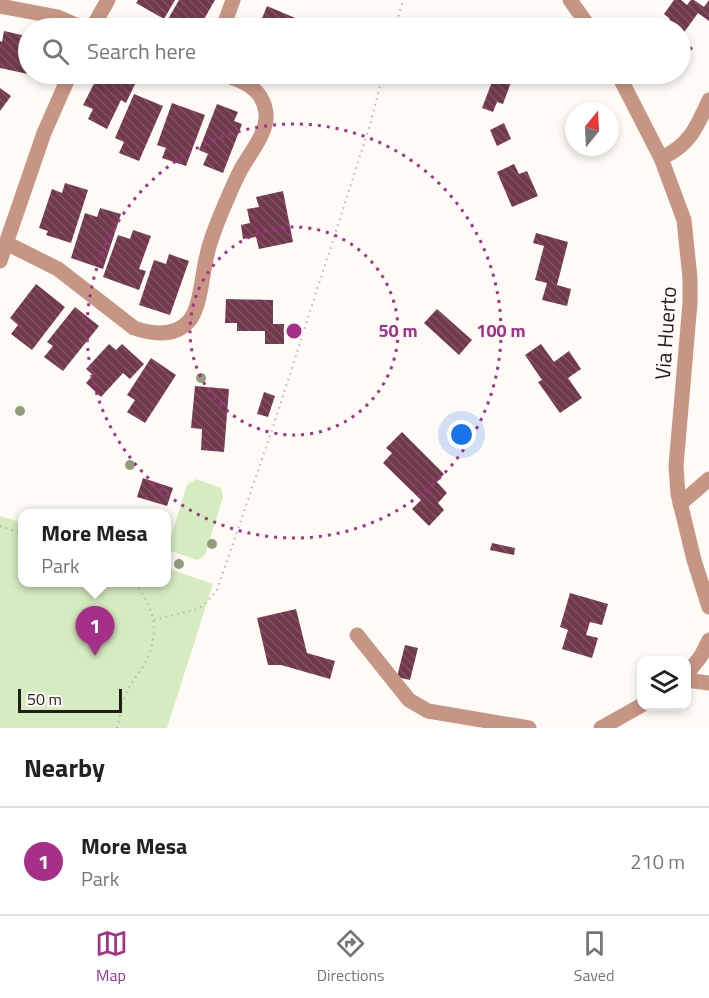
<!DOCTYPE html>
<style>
:root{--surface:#fff;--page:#f2f2f2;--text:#222;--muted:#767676;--line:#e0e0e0;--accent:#a63089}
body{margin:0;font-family:"Titillium Web",sans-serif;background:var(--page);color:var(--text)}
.controls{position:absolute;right:18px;bottom:18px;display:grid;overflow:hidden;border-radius:12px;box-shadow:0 3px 9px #0003}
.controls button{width:54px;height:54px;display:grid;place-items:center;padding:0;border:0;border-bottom:2px solid var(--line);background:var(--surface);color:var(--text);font:30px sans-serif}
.compass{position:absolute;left:565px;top:102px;width:54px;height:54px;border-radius:50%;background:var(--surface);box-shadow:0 3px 9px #0003;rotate:18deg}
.scale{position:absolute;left:18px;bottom:15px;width:104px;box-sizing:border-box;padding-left:6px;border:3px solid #211c14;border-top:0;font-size:16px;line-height:21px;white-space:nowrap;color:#211c14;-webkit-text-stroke:4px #fefbf7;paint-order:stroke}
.you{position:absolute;left:462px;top:435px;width:21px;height:21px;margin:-15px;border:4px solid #fff;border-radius:50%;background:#1a73e8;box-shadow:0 0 0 9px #1a73e833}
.badge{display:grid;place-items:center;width:39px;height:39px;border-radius:50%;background:var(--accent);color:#fff;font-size:20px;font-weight:700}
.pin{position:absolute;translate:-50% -50px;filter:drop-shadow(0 2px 3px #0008)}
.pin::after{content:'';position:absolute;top:32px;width:21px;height:18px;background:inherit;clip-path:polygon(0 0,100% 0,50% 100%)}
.popup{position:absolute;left:18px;top:509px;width:153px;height:78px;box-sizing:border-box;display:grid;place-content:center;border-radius:12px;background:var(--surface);filter:drop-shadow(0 2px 4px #0005);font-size:20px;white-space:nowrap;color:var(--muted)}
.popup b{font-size:22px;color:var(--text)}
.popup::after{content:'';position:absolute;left:50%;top:100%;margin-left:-12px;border:12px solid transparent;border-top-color:var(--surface)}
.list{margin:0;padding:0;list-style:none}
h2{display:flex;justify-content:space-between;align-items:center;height:78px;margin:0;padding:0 24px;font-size:26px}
h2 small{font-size:20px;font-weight:400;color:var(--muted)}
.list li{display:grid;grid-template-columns:39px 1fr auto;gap:18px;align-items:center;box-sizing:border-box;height:108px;padding:0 24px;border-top:2px solid var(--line)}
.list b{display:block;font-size:22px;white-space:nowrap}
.list p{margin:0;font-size:20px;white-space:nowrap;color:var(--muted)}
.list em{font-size:20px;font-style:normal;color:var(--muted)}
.icon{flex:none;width:33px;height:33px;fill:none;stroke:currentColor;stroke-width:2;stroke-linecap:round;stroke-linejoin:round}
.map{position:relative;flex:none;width:709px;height:728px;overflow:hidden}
.search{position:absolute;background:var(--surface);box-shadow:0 3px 9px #0003;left:18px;right:18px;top:18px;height:66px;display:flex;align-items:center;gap:15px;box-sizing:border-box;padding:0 21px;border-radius:33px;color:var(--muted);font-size:22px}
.sheet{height:186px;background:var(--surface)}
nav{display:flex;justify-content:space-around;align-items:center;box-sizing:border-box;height:84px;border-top:2px solid var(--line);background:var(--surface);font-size:16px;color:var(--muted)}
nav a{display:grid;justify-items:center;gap:3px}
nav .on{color:var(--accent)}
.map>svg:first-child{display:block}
.green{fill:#d5ecc0}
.building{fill:url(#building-back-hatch)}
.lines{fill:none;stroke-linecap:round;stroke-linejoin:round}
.path{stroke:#b8b5b0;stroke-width:2;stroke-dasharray:1.5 4.5;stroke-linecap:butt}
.minor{stroke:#c69584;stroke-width:15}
.tree{fill:#919e7c}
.ring{fill:none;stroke:#a63089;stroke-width:3;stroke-dasharray:3 6}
.labels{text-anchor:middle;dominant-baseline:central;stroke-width:6;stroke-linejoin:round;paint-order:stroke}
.street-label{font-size:21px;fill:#211c14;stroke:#fefbf7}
.centre{fill:#a63089;stroke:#fefbf7;stroke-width:3}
.ring-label{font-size:18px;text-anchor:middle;font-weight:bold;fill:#a63089;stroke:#fefbf7;stroke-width:6;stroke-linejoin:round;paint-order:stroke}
</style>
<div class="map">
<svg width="709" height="728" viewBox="0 0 709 728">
<defs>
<pattern id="building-back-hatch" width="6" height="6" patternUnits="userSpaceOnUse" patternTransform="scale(1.5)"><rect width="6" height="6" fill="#72394e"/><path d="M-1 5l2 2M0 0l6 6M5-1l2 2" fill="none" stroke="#815363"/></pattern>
</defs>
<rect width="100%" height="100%" fill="#fefbf7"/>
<g class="green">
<path d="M196 479 221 488 223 497 205 555 198 560 167 550 187 485Z"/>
<path d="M0 516 23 523V582H167V568L213 584 167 728H0Z"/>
</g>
<g class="building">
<path d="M138 0H175L164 19 136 3Z"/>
<path d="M179 0H215L199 28H163Z"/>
<path d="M674 0H681L687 5 691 0H694L704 7 709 0V21L698 13 680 38V28H663L670 19 664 14Z"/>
<path d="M267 6 300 20 296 28H258Z"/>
<path d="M4 31 26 36 23 47 28 49V74L0 68V41L2 42Z"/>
<path d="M680 39 693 48 683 62 680 61Z"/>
<path d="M99 74 107 77 109 74H118L136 82 126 103 121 100 107 129 88 119 93 109 83 105Z"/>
<path d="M495 74H514L503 104 497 102 493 112 482 108Z"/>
<path d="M0 88 11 96 0 111Z"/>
<path d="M134 94 163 106 139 161 119 153 124 142 115 138Z"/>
<path d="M172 103 205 115 186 166 162 158 166 148 157 145Z"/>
<path d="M217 104 238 112 234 121 242 124 223 173 203 165 208 154 199 150Z"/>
<path d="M504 123 511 139 497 146 490 130Z"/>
<path d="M514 164 519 174 527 171 538 196 512 207 497 172Z"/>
<path d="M65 183 88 190 71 243 46 235 48 231 39 228 52 189 62 193Z"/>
<path d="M283 191 293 242 259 249 256 237 243 239 241 225 250 223 247 209 259 207 256 197Z"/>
<path d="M100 208 121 214 103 269 71 258 85 213 97 217Z"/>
<path d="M133 230 151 236 139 269 146 271 139 290 103 277 118 235 130 239Z"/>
<path d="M536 233 568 242 557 285 571 289 567 306 542 300 547 283 535 280 544 246 533 243Z"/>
<path d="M169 254 189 261 170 315 139 305 154 260 166 264Z"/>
<path d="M36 284 65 307 32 350 11 334 18 325 10 318Z"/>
<path d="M226 299 273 300V324H284V344H265V331H237V323H225Z"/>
<path d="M75 307 99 326 63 371 44 357 53 346 47 342Z"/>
<path d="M437 309 472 340 459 355 424 323Z"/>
<path d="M109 344 116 350 122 344 144 364 130 379 123 373 101 397 86 383 93 375 86 369Z"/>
<path d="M541 344 554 362 569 351 581 369 568 378 582 398 560 413 538 382 542 380 525 355Z"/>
<path d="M151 358 176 375 145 423 127 412 135 400 127 395Z"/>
<path d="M195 386 229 389 224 452 201 450 202 429 191 428Z"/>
<path d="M264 392 275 396 268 417 257 414Z"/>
<path d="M402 432 444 474 437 482 447 493 438 503 444 510 429 526 412 509 421 500 383 463 392 453 386 448Z"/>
<path d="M143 478 173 488 167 506 137 497Z"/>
<path d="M492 543 515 548 514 555 490 550Z"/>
<path d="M570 593 608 604 602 625 590 622 586 635 598 638 592 658 562 649 568 630 560 627Z"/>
<path d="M296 609 307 653 335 661 330 679 281 665H268L257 618Z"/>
<path d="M405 645 418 648 410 680 397 677Z"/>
</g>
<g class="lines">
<g class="path">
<path d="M395 28 403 0"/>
<path d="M0 526 23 534"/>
<path d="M154 620 198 609 206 603 217 590 272 430 370 125 383 74"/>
<path d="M117 728C120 718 121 706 125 696 130 683 141 672 147 659 160 632 154 604 133 582"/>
</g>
<g class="minor">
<path d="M570 0 590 28"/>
<path d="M0 6 58 17 83 28"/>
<path d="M92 28 108 0"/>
<path d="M223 28 233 0"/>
<path d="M618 74 661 158 684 220 690 278V303L676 466 678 494 694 560 709 607"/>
<path d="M661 158C689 146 697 127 709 100"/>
<path d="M6 243 58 269 134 328C152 334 175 337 189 321 201 307 202 273 207 255 209 244 214 232 218 221 225 204 232 187 240 171 249 154 268 133 266 113 263 88 243 81 222 74"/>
<path d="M0 261 44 133 70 74"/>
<path d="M680 504 709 479"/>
<path d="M357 635 409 700 428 711 529 728"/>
<path d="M686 675 701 656 709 640"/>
<path d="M686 680 709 683"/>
<path d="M601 728 642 705"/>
</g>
</g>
<g class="tree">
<circle cx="201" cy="378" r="5"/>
<circle cx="20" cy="411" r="5"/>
<circle cx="130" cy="465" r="5"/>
<circle cx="212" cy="544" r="5"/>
<circle cx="179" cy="564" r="5"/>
</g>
<g class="ring">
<circle cx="294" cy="331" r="104"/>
<circle cx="294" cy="331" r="207"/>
</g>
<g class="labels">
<g class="street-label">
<text transform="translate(665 333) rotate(-86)">Via Huerto</text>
</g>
</g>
<circle cx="294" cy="331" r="9" class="centre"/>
<g class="ring-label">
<text x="398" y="337">50 m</text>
<text x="501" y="337">100 m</text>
</g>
</svg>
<div class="controls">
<button><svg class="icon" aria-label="layers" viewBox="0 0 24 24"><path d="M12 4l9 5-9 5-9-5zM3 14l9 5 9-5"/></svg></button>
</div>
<svg class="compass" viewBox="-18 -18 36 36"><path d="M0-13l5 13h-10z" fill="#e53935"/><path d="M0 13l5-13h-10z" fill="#767676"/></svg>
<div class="scale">50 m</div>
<div class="you"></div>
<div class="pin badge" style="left:95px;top:656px">1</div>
<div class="popup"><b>More Mesa</b>Park</div>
<div class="search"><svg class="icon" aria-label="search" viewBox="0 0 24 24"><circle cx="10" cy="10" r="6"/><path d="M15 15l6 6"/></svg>Search here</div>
</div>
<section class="sheet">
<h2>Nearby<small></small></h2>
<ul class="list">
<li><span class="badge">1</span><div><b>More Mesa</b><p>Park</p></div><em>210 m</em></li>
</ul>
</section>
<nav>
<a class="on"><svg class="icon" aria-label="map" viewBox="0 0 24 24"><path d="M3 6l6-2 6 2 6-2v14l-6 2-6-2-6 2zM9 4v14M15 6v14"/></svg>Map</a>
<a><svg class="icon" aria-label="directions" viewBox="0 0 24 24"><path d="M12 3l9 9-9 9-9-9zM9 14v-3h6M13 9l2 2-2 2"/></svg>Directions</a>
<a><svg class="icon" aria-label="saved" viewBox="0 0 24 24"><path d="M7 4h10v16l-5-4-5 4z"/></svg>Saved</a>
</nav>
